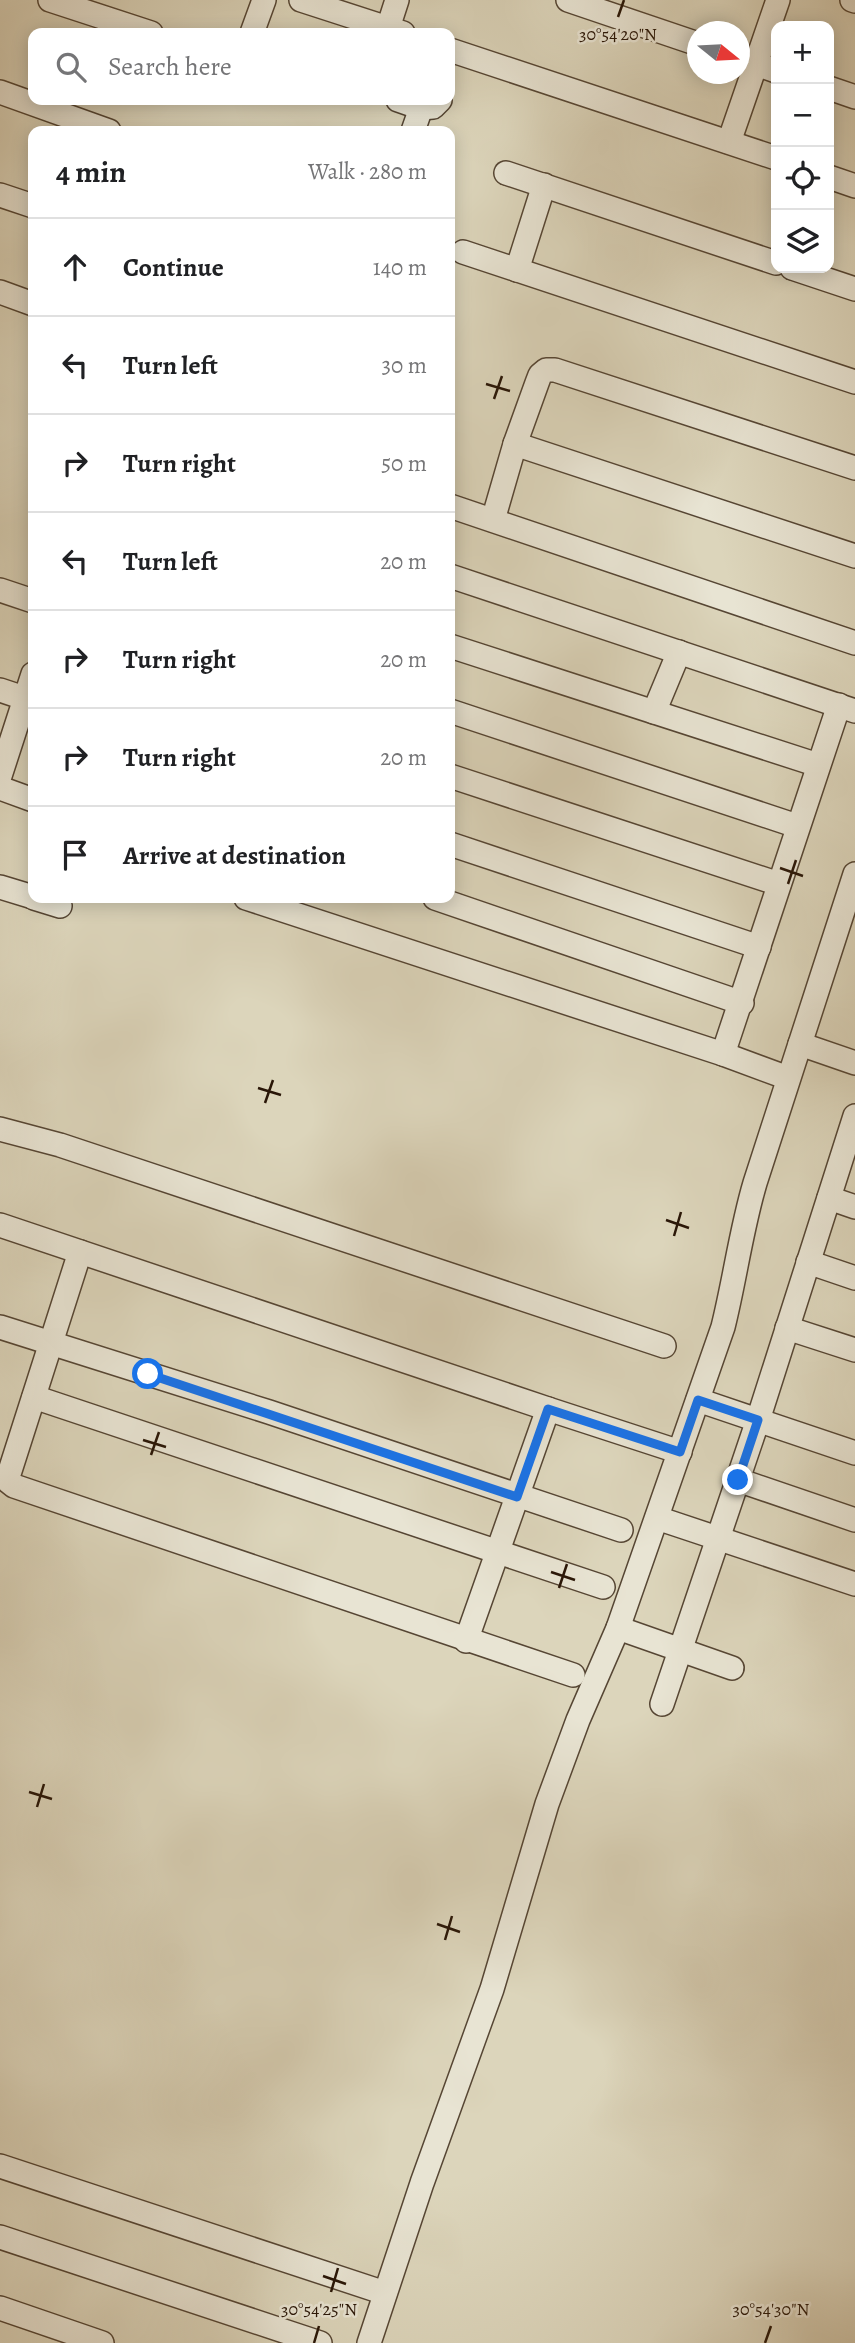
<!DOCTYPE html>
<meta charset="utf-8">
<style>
:root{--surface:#fff;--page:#f6f6f6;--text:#202124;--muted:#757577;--line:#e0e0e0}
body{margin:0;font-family:Alegreya,serif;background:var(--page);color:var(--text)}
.controls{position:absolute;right:21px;top:21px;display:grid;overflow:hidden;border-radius:14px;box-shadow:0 4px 18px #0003}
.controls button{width:63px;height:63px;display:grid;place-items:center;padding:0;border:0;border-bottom:2px solid var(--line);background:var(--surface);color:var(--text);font:35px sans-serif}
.compass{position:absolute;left:687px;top:21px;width:63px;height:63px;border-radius:50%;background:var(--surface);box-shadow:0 4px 18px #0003;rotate:108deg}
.stop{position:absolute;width:21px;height:21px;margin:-16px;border:5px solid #1a73e8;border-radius:50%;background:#fff}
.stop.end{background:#1a73e8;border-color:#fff;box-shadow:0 2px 7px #0008}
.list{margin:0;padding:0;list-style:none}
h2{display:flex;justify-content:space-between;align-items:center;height:91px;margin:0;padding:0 28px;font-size:30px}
h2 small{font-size:23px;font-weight:400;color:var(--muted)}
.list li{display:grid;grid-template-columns:46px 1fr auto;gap:21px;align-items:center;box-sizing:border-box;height:98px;padding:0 28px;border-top:2px solid var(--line)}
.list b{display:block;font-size:26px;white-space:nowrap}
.list em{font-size:23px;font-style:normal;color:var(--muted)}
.icon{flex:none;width:38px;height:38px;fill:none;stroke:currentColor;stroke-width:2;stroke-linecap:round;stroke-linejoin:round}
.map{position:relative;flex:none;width:855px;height:2343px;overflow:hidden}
.search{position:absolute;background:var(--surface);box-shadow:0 4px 18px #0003;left:28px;top:28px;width:427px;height:77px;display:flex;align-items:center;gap:18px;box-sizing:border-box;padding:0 24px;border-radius:14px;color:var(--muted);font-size:26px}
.panel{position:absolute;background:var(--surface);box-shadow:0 4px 18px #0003;left:28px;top:126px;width:427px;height:777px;border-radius:14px}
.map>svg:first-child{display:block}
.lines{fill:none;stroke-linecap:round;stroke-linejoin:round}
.minor-casing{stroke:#564634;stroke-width:26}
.minor{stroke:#e8e4d3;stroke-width:23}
.route{stroke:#1a73e8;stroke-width:9}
.ticks{fill:none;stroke:#291607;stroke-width:2.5}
.ticks-label{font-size:18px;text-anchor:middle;fill:#291607;stroke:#e8e4d3;stroke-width:5;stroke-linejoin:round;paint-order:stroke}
</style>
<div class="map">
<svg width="855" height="2343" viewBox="0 0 855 2343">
<rect width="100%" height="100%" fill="#dcd5bb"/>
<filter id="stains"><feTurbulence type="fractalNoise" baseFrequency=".00286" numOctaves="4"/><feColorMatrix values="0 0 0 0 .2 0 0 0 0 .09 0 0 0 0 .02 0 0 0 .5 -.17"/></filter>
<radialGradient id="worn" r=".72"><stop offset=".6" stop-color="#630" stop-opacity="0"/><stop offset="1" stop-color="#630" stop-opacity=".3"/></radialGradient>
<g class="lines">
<defs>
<g id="minor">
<path d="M50 0 151 33"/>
<path d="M301 0 403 33"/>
<path d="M568 0 698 44"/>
<path d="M852 0 855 1"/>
<path d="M388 28 397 0"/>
<path d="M252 33 264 0"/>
<path d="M450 50 776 158"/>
<path d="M740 58 776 71"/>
<path d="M829 88 855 97"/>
<path d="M0 92 109 131"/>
<path d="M398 100 421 108 433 107 440 100"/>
<path d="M413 131 421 108"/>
<path d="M729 142 778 0"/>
<path d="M506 173 776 263"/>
<path d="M829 177 855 186"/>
<path d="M0 195 33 206"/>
<path d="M463 252 855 382"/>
<path d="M792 268 855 289"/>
<path d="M517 270 544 185"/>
<path d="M0 292 33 304"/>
<path d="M515 444 855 556"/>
<path d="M450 506 855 643"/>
<path d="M493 520 515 444 537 383 540 375 546 370H555L855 468"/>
<path d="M450 576 855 711"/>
<path d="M0 590 33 601"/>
<path d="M450 646 818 765"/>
<path d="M0 690 33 701"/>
<path d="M450 711 797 826"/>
<path d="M654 712 679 652"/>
<path d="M0 776 33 674"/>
<path d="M450 776 779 884"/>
<path d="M0 788 33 800"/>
<path d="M450 844 759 947"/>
<path d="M0 887 33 897"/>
<path d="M34 898 60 906"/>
<path d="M246 898 723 1054 788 1078"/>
<path d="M435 898 742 1003"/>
<path d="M800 1044 855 1063"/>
<path d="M723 1054 839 705"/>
<path d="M0 1129 60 1145 664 1346"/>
<path d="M829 1198 855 1207"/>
<path d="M0 1225 548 1409"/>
<path d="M80 1252 9 1474V1482L14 1486 573 1675"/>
<path d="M808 1262 855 1278"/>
<path d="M0 1327 269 1412 621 1530"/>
<path d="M787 1328 855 1350"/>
<path d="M34 1397 603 1587"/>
<path d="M698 1400 855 1453"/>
<path d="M738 1480 855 1520"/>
<path d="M657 1518 855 1584"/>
<path d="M618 1628 732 1668"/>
<path d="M466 1641 548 1409 680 1452"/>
<path d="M662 1704 758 1420 855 1116"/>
<path d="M0 2166 385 2293"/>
<path d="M0 2237 320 2343"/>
<path d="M0 2308 102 2343"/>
<path d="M369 2343 422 2183 492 1989 547 1804 578 1720 618 1628 723 1327C735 1279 741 1230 755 1183L855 874"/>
</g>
</defs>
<use href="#minor" class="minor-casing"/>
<use href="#minor" class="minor"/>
</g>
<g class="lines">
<path class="route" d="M148 1374 517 1497 548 1409 680 1452 698 1400 758 1420 738 1480"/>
</g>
<path class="ticks" d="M618 17 624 0M486 384 510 391M494 399 502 376M780 868 803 876M788 884 796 860M258 1088 281 1095M265 1103 273 1080M666 1220 689 1228M674 1236 681 1212M143 1440 166 1447M151 1455 159 1432M551 1572 575 1580M559 1588 567 1564M29 1792 52 1799M37 1807 44 1784M437 1924 460 1932M445 1940 452 1916M323 2276 346 2284M331 2292 338 2268M314 2343 319 2326M765 2343 771 2326"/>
<g class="ticks-label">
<text x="618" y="40">30°54'20"N</text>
<text x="319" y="2315">30°54'25"N</text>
<text x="771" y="2315">30°54'30"N</text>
</g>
<rect width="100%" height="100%" filter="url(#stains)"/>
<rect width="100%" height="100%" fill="url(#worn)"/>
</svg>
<div class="controls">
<button>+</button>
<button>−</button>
<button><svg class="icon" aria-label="locate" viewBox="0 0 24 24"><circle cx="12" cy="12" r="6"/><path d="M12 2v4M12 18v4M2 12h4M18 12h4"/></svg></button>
<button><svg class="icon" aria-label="layers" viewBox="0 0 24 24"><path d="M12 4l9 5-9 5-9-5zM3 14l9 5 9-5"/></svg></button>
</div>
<svg class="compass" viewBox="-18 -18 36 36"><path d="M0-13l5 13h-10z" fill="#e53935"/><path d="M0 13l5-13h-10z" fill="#757577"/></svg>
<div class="stop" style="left:148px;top:1374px"></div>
<div class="stop end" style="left:738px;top:1480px"></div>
<div class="search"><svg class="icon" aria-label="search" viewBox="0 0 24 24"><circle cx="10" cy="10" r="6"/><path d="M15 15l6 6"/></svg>Search here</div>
<section class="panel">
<h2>4 min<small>Walk · 280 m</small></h2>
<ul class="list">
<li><svg class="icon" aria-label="ahead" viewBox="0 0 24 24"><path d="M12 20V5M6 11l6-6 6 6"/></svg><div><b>Continue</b></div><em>140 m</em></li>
<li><svg class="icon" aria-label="left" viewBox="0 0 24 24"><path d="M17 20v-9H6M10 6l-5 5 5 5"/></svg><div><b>Turn left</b></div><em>30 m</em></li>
<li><svg class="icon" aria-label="right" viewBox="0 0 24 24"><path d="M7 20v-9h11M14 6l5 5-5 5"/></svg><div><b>Turn right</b></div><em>50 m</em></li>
<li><svg class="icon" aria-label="left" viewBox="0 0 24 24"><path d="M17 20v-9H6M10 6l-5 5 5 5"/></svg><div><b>Turn left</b></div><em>20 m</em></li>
<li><svg class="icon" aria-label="right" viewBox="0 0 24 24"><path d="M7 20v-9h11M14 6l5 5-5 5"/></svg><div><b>Turn right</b></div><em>20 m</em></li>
<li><svg class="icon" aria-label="right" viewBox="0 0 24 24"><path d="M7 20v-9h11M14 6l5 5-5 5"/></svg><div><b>Turn right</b></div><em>20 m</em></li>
<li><svg class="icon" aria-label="arrive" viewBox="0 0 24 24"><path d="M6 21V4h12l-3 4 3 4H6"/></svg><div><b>Arrive at destination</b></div></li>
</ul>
</section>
</div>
